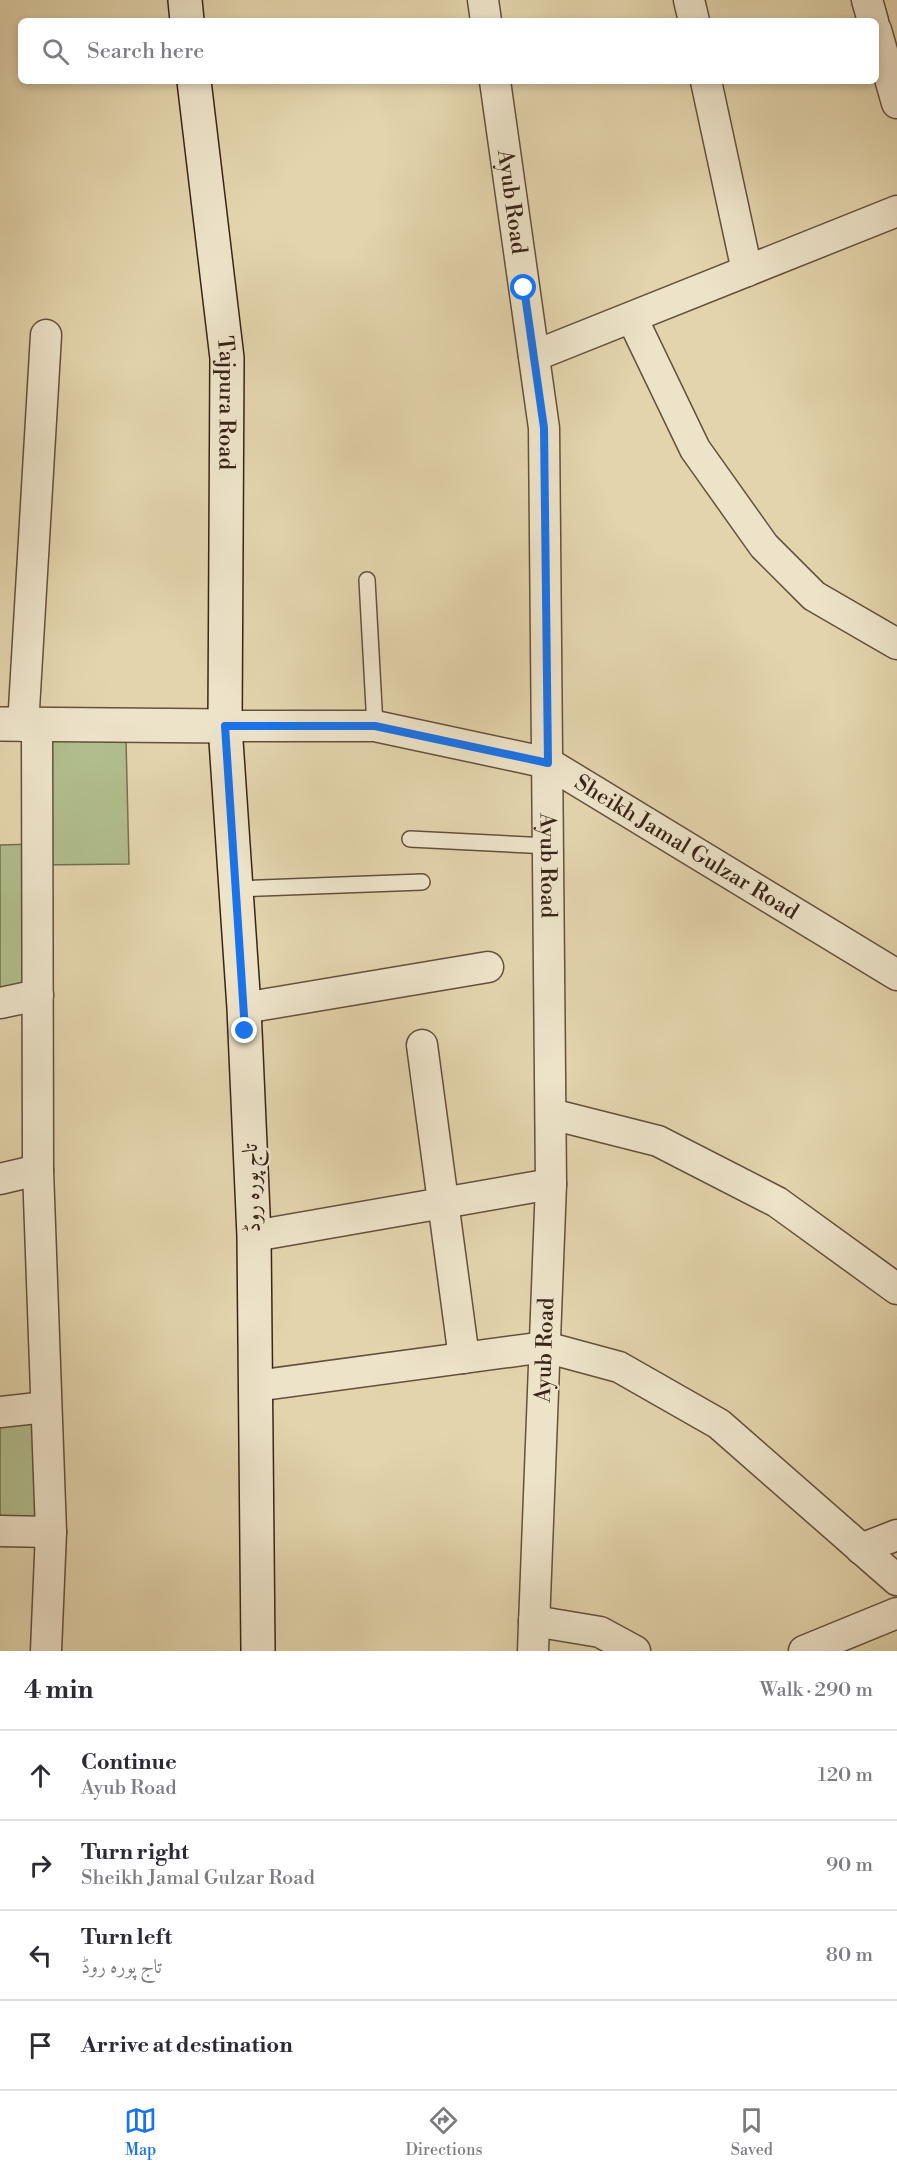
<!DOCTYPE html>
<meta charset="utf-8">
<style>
:root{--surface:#fff;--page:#f7f7f7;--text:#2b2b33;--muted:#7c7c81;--line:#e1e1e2;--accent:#1a73e8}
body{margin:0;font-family:"Libre Bodoni",Amiri,serif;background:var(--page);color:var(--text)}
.stop{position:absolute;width:18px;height:18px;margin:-14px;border:4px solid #1a73e8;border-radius:50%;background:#fff}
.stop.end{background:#1a73e8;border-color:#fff;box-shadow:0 2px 6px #0008}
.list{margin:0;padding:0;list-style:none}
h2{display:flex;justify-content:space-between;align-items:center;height:78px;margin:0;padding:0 24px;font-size:26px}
h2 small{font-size:20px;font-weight:400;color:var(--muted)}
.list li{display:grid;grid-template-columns:39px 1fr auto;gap:18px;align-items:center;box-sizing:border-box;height:90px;padding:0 24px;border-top:2px solid var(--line)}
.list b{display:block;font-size:22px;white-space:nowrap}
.list p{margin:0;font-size:20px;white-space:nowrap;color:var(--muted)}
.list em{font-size:20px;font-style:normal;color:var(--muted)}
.icon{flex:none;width:33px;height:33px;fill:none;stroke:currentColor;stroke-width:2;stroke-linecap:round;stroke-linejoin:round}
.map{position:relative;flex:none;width:897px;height:1651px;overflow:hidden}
.search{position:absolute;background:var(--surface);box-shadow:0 3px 9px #0003;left:18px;right:18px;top:18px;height:66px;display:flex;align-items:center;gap:15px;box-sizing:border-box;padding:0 21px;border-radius:9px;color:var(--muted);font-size:22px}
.sheet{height:438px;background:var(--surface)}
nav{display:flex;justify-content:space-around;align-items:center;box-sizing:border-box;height:84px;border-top:2px solid var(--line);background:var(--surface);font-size:16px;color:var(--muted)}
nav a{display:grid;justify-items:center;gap:3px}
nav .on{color:var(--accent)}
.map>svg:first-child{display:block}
.green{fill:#b1bd8c;stroke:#767052;stroke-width:1.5}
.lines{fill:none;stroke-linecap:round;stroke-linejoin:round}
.service-casing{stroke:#64503e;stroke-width:18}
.minor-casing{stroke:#64503e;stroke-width:33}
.tertiary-casing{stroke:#64503e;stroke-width:36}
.secondary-casing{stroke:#3a2419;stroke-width:36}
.service{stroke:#ede3c9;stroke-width:15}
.minor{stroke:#ede3c9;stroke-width:30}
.tertiary{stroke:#ede3c9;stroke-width:33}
.secondary{stroke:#ede3c9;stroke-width:33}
.route{stroke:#1a73e8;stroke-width:8}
.labels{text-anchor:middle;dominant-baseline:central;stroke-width:4.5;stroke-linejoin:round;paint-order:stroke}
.street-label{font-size:22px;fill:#3a2419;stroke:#ede3c9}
</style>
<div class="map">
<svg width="897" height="1651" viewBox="0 0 897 1651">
<rect width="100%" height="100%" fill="#e3d4ac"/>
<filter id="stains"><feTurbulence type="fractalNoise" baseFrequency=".00333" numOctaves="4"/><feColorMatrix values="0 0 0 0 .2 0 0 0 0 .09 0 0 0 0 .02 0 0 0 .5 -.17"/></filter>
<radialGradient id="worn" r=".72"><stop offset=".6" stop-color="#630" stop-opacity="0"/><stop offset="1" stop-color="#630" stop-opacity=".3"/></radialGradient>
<g class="green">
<path d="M126 740 129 864 38 865V995L0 1003V845L38 844 37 741Z"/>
<path d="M46 1407 51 1532 0 1531V1412Z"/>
</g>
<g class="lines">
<defs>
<g id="service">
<path d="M367 580 375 726"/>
<path d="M410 839 549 846"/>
<path d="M236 889 422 882"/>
</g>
<g id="minor">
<path d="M483 0 486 21"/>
<path d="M689 0 694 21"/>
<path d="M867 0 873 21"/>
<path d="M876 30 897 103"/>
<path id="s1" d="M495 81 544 428 551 1184 533 1651"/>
<path d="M706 81 747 271"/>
<path d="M632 318 695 449 764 546 814 596 897 644"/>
<path d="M534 356 897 211"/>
<path d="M37 725 38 1170 51 1532 46 1651"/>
<path d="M23 726 46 335"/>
<path id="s2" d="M225 726H375L548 763 897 975"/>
<path d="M0 1003 38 995"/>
<path d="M244 1008 488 967"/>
<path d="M422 1045 464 1358"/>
<path d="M551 1114 658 1141 777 1202 897 1289"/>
<path d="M0 1179 38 1170"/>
<path d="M254 1236 551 1184"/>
<path d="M256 1386 545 1347 619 1367 719 1424 897 1580"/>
<path d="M0 1412 46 1407"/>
<path d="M0 1531 51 1532"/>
<path d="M861 1549 897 1535"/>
<path d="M534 1621 600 1632 635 1651"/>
<path d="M804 1651 897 1613"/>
</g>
<path id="tertiary" d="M0 724 225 726"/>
<g id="secondary">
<path d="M185 0 187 21"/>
<path id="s3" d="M194 81 227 358 225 726 244 1008 254 1236 258 1651"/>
</g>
</defs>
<use href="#service" class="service-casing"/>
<use href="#minor" class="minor-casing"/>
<use href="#tertiary" class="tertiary-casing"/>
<use href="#secondary" class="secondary-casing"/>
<use href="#service" class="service"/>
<use href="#minor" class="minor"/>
<use href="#tertiary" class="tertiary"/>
<use href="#secondary" class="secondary"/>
</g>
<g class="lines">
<path class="route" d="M245 1031 225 726H375L548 763 544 428 524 288"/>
</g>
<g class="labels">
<g class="street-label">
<text stroke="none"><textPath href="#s1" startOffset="122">Ayub Road</textPath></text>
<text stroke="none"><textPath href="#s3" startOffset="324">Tajpura Road</textPath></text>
<text stroke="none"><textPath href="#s2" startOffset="489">Sheikh Jamal Gulzar Road</textPath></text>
<text stroke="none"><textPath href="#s1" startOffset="788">Ayub Road</textPath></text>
<text transform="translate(252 1188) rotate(-92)">تاج پورہ روڈ</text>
<text transform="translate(545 1350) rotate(-88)">Ayub Road</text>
</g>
</g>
<rect width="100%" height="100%" filter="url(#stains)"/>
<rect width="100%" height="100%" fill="url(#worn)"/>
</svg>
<div class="stop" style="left:524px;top:288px"></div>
<div class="stop end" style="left:245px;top:1031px"></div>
<div class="search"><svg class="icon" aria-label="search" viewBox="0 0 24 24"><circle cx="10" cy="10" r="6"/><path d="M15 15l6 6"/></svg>Search here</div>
</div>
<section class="sheet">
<h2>4 min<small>Walk · 290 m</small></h2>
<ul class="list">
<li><svg class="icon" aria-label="ahead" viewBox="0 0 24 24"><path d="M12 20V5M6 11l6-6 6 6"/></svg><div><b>Continue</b><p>Ayub Road</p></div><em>120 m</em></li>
<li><svg class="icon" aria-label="right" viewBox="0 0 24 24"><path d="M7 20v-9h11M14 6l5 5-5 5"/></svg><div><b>Turn right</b><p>Sheikh Jamal Gulzar Road</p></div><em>90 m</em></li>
<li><svg class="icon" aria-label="left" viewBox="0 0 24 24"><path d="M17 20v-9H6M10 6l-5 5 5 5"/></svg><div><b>Turn left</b><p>تاج پورہ روڈ</p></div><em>80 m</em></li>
<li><svg class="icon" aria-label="arrive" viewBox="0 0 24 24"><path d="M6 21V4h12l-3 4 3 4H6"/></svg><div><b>Arrive at destination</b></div></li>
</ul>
</section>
<nav>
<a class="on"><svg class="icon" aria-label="map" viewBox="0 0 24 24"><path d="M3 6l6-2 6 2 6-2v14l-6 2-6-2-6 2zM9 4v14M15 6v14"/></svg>Map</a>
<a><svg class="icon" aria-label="directions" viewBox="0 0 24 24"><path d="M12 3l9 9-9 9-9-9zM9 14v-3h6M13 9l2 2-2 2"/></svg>Directions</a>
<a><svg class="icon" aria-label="saved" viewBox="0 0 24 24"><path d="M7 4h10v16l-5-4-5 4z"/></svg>Saved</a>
</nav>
